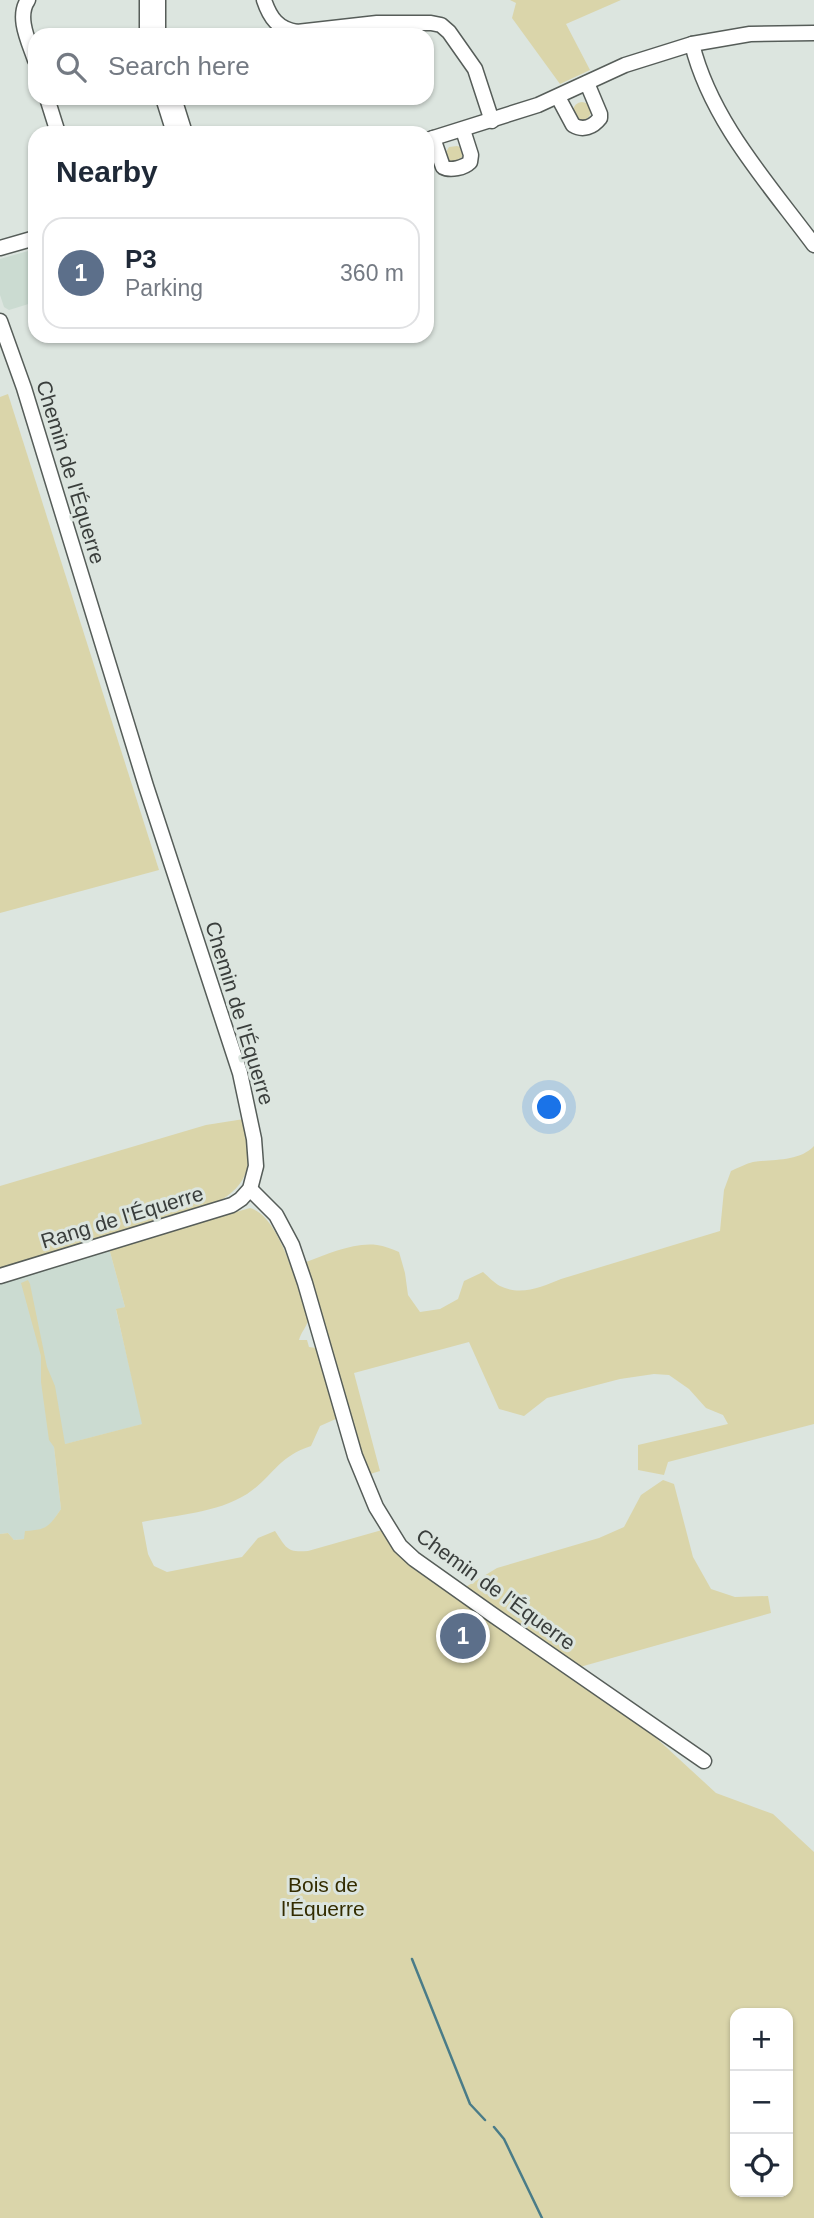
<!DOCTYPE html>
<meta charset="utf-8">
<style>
:root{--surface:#fff;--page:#f6f6f7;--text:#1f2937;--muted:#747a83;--line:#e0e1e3;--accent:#aa133b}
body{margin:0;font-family:Arial,sans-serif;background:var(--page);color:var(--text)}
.controls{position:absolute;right:21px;bottom:21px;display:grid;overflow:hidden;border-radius:14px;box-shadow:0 2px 5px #0004}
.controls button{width:63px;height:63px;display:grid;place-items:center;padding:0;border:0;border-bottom:2px solid var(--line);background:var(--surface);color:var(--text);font:35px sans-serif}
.you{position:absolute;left:550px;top:1108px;width:24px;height:24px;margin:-18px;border:5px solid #fff;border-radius:50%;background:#1a73e8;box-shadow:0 0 0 10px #1a73e833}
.badge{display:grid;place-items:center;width:46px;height:46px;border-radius:50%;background:var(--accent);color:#fff;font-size:23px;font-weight:700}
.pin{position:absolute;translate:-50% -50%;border:4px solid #fff;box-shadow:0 2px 7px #0006}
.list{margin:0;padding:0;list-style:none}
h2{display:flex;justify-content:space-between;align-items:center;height:91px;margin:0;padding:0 28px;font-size:30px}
h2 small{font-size:23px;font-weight:400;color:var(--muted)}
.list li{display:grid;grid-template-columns:46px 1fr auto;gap:21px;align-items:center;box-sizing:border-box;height:112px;margin:0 14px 14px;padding:0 14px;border:2px solid var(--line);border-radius:21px}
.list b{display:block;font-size:26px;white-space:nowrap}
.list p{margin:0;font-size:23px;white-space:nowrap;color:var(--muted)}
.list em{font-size:23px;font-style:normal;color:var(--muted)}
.icon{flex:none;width:38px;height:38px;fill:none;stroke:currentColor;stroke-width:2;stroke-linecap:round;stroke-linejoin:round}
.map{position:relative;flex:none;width:814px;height:2218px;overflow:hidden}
.search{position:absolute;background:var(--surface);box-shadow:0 2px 5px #0004;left:28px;top:28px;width:406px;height:77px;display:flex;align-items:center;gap:18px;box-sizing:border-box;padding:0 24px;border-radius:21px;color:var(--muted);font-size:26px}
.panel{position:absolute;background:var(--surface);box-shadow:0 2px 5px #0004;left:28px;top:126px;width:406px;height:217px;border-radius:21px}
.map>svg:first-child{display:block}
.built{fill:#cbdbd1}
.green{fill:#dad5aa;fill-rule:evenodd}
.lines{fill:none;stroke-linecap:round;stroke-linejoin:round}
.stream{stroke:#4a7c88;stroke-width:2.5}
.minor-casing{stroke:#565d59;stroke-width:17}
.minor{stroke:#fff;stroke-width:14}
.labels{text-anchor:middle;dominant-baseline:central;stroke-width:6;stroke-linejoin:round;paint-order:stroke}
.street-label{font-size:21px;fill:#3a3e3c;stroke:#dce5df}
.park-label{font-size:21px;fill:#332c00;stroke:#dce5df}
</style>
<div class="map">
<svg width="814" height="2218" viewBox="0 0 814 2218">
<rect width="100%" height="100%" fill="#dce5df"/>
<g class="built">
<path d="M35 249V302L9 310 4 307 0 295V259Z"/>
<path d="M109 1248 125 1307 116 1310 143 1424 54 1447 61 1509 50 1525 24 1539 14 1540 8 1533 0 1534V1282Z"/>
</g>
<g class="green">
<path d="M510 0H621L566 24 590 70 560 84 512 18 516 3Z"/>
<circle cx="582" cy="111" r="9"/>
<path d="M457 146 460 147V150L462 149V157L456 161H449L446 152 449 147Z"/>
<path d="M8 394 159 870 0 913V397Z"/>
<path d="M244 1119C252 1160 254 1184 212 1205L0 1270V1186L206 1125Z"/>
<path d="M814 1146V1424L668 1462 664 1475 638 1470V1445L728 1424 723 1415 706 1408 689 1389 669 1375 654 1374 620 1379 547 1398 524 1416 499 1409 469 1342 354 1373 380 1471 367 1475 306 1262C328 1254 354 1242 377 1245 384 1246 392 1249 399 1252L405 1273 408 1295 420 1312 440 1309 458 1299 464 1281 483 1272C488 1276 494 1283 500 1286 521 1296 542 1287 561 1279L720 1231 724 1190 731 1171C738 1168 745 1164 753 1162 773 1159 799 1162 814 1146Z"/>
<path d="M250 1208C281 1216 299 1293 308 1321 306 1328 301 1332 299 1340H307L309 1347 316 1348 338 1418 320 1426 311 1446C277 1457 273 1477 247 1494 217 1513 176 1515 142 1522L148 1554 154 1566 167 1572 242 1557 258 1538 275 1531C286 1547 286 1553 308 1551L382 1530 395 1552 415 1570 459 1599 654 1736 716 1793 773 1814 814 1852V2218H0V1534L8 1533 14 1540 24 1539 25 1531C46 1530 49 1527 61 1509L54 1447 49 1440 41 1382V1356L21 1283 28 1280 30 1284 47 1367 55 1386 65 1444 142 1424 116 1309 125 1307 109 1248ZM735 2013H788V2192H735Z"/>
<path d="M663 1480 674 1484 693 1557 711 1589 735 1597 768 1596 771 1613 580 1667 464 1588 497 1568 599 1538 624 1527 641 1495Z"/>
</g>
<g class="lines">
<g class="stream">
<path d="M412 1959 470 2104 485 2120"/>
<path d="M494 2127 504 2139 542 2218"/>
</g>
<defs>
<g id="minor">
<path d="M28 0C16 17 29 42 35 60"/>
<path d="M264 0C270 18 278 29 297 32L377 23H431L441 25 449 32 475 69 492 121"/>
<path d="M147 35V0"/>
<path d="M158 35V0"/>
<path d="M692 44C711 121 768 183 814 245"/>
<path d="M558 97 573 125C583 131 593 127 600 118V114L587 83"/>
<path d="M47 98 58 133"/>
<path d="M163 98 174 133"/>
<path d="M174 98 185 133"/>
<path d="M433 138 443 167C450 171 464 168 470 162L471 155 463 130"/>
<path d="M427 140 538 105 625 65 692 44 750 34 814 33"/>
<path d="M0 248 35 238"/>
<path d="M0 321 24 388 146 786 240 1073 254 1139 256 1166 250 1189 241 1199 232 1205 0 1276"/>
<path d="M250 1189 276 1215 292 1245 305 1283 355 1456 376 1507 400 1546 414 1559 493 1615 704 1761"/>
</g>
</defs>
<use href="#minor" class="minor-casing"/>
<use href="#minor" class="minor"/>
</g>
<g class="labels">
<g class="street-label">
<text transform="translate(71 472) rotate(73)">Chemin de l'Équerre</text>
<text transform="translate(240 1013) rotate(73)">Chemin de l'Équerre</text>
<text transform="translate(122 1217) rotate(-17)">Rang de l'Équerre</text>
<text transform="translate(496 1589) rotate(36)">Chemin de l'Équerre</text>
</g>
<g class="park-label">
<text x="323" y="1884">Bois de<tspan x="323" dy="24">l'Équerre</tspan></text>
</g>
</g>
</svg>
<div class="controls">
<button>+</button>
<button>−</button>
<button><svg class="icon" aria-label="locate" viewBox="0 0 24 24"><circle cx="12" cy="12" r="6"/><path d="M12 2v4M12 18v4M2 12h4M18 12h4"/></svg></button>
</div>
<div class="you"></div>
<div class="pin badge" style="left:463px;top:1636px;background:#5c6f8a">1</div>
<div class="search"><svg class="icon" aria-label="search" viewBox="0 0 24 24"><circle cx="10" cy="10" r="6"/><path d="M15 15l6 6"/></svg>Search here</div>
<section class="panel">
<h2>Nearby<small></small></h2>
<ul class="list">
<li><span class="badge" style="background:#5c6f8a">1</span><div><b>P3</b><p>Parking</p></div><em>360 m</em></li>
</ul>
</section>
</div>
